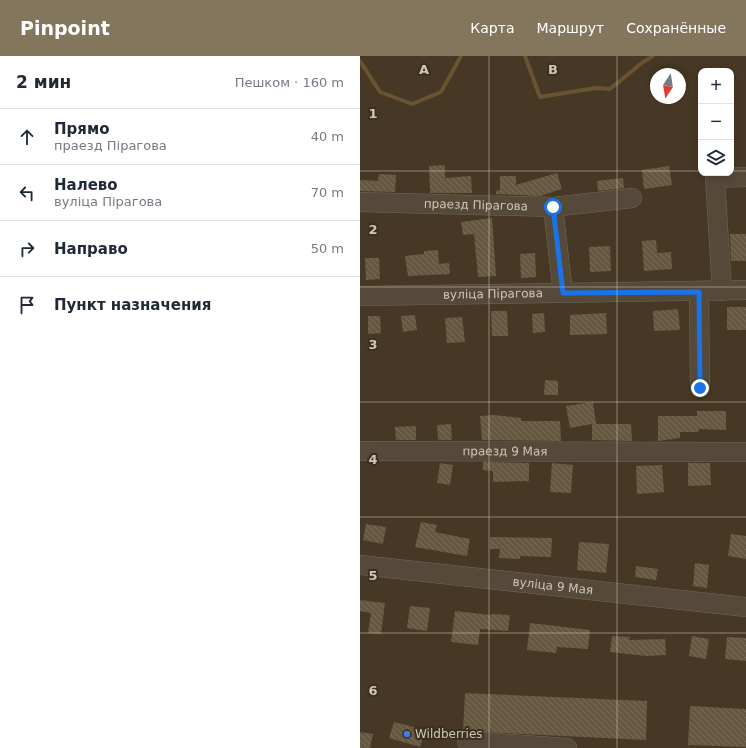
<!DOCTYPE html>
<html lang="ru">
<meta charset="utf-8">
<style>
:root{--surface:#fff;--page:#f2f2f3;--text:#1f2937;--muted:#747a83;--line:#e0e1e3;--accent:#84755d}
body{margin:0;font-family:"DejaVu Sans",sans-serif;background:var(--page);color:var(--text)}
.controls{position:absolute;right:12px;top:12px;display:grid;overflow:hidden;border-radius:8px;box-shadow:0 2px 6px #0003}
.controls button{width:36px;height:36px;display:grid;place-items:center;padding:0;border:0;border-bottom:1px solid var(--line);background:var(--surface);color:var(--text);font:20px sans-serif}
.compass{position:absolute;left:290px;top:12px;width:36px;height:36px;border-radius:50%;background:var(--surface);box-shadow:0 2px 6px #0003;rotate:192deg}
.stop{position:absolute;width:12px;height:12px;margin:-9px;border:3px solid #1a73e8;border-radius:50%;background:#fff}
.stop.end{background:#1a73e8;border-color:#fff;box-shadow:0 1px 4px #0008}
.list{margin:0;padding:0;list-style:none}
h2{display:flex;justify-content:space-between;align-items:center;height:52px;margin:0;padding:0 16px;font-size:17px}
h2 small{font-size:13px;font-weight:400;color:var(--muted)}
.list li{display:grid;grid-template-columns:26px 1fr auto;gap:12px;align-items:center;box-sizing:border-box;height:56px;padding:0 16px;border-top:1px solid var(--line)}
.list b{display:block;font-size:15px;white-space:nowrap}
.list p{margin:0;font-size:13px;white-space:nowrap;color:var(--muted)}
.list em{font-size:13px;font-style:normal;color:var(--muted)}
.icon{flex:none;width:22px;height:22px;fill:none;stroke:currentColor;stroke-width:2;stroke-linecap:round;stroke-linejoin:round}
.map{position:relative;flex:none;width:386px;height:692px;overflow:hidden}
header{display:flex;align-items:center;gap:24px;box-sizing:border-box;height:56px;padding:0 20px;background:var(--accent);color:#fff}
header strong{font-size:19px}
nav{display:flex;gap:22px;margin-inline-start:auto;font-size:14px}
main{display:flex}
aside{flex:1;background:var(--surface)}
.map>svg:first-child{display:block}
.lines{fill:none;stroke-linecap:round;stroke-linejoin:round}
.stream{stroke:#6a5333;stroke-width:4}
.building{fill:url(#building-back-hatch)}
.minor-casing{stroke:#736858;stroke-width:20}
.minor{stroke:#554a39;stroke-width:19}
.route{stroke:#1a73e8;stroke-width:5}
.grid{fill:none;stroke:#cfc6b7;stroke-width:1;stroke-opacity:0.55}
.shop-dot{fill:#3f7fe0;stroke:#3b2f1e;stroke-width:1.5}
.labels{text-anchor:middle;dominant-baseline:central;stroke-width:4;stroke-linejoin:round;paint-order:stroke}
.street-label{font-size:12px;fill:#cfc6b7;stroke:#3b2f1e}
.poi-label{font-size:12px;fill:#cfc6b7;stroke:#3b2f1e;text-anchor:start}
.grid-label{font-size:13px;text-anchor:middle;font-weight:bold;fill:#cfc6b7;stroke:#3b2f1e;stroke-width:4;stroke-linejoin:round;paint-order:stroke}
</style>
<header>
<strong>Pinpoint</strong>
<nav><a>Карта</a><a>Маршрут</a><a>Сохранённые</a></nav>
</header>
<main>
<aside>
<h2>2 мин<small>Пешком · 160 m</small></h2>
<ul class="list">
<li><svg class="icon" aria-label="ahead" viewBox="0 0 24 24"><path d="M12 20V5M6 11l6-6 6 6"/></svg><div><b>Прямо</b><p>праезд Пірагова</p></div><em>40 m</em></li>
<li><svg class="icon" aria-label="left" viewBox="0 0 24 24"><path d="M17 20v-9H6M10 6l-5 5 5 5"/></svg><div><b>Налево</b><p>вуліца Пірагова</p></div><em>70 m</em></li>
<li><svg class="icon" aria-label="right" viewBox="0 0 24 24"><path d="M7 20v-9h11M14 6l5 5-5 5"/></svg><div><b>Направо</b></div><em>50 m</em></li>
<li><svg class="icon" aria-label="arrive" viewBox="0 0 24 24"><path d="M6 21V4h12l-3 4 3 4H6"/></svg><div><b>Пункт назначения</b></div></li>
</ul>
</aside>
<div class="map">
<svg width="386" height="692" viewBox="0 0 386 692">
<defs>
<pattern id="building-back-hatch" width="6" height="6" patternUnits="userSpaceOnUse"><rect width="6" height="6" fill="#665740"/><path d="M-1 5l2 2M0 0l6 6M5-1l2 2" fill="none" stroke="#7b6e59"/></pattern>
</defs>
<rect width="100%" height="100%" fill="#463824"/>
<g class="lines">
<g class="stream">
<path d="M165 0 180 41 236 32 250 33 283 6 293 0"/>
<path d="M0 5 20 36 52 48 81 36 101 0"/>
</g>
</g>
<g class="building">
<path d="M85 109V122L111 120 112 137H70L69 110Z"/>
<path d="M309 110 312 129 284 133 282 114Z"/>
<path d="M197 117 202 133 180 140 136 138V135L140 134V120H156V129Z"/>
<path d="M19 118 36 119 35 136 0 135V124L18 125Z"/>
<path d="M263 122 264 132 238 135 237 125Z"/>
<path d="M132 162 136 220 118 221 114 178 103 179 101 166Z"/>
<path d="M370 178H386V205H371Z"/>
<path d="M296 184 297 197 311 196 312 213 284 215 282 185Z"/>
<path d="M250 190 251 215 230 216 229 191Z"/>
<path d="M78 194 79 208 89 207 90 218 48 220 45 200 64 198V195Z"/>
<path d="M175 197 176 221 161 222 160 198Z"/>
<path d="M5 202H19L20 223 6 224Z"/>
<rect x="367" y="251" width="19" height="23"/>
<path d="M318 253 320 274 294 275 293 255Z"/>
<path d="M131 255H147L148 280H132Z"/>
<path d="M184 257 185 276 173 277 172 258Z"/>
<path d="M246 257 247 278 210 279V259Z"/>
<path d="M55 259 57 274 43 276 41 260Z"/>
<path d="M8 260H20L21 277 8 278Z"/>
<path d="M102 261 105 286 87 287 85 262Z"/>
<path d="M185 324 198 325V339H184Z"/>
<path d="M233 346 236 368H233H271L272 385 232 384V368L210 372 206 350Z"/>
<path d="M337 355H366V374L339 373 338 376H320V382L298 385V360H337Z"/>
<path d="M134 359 161 362V365H200L201 385 122 384 120 360Z"/>
<path d="M91 368 92 384H78L77 369Z"/>
<path d="M56 370V384H36L35 371Z"/>
<path d="M123 406 169 407V425L133 426V415L123 414Z"/>
<path d="M80 407 93 409 90 429 77 427Z"/>
<path d="M192 407 213 409 211 437 190 436Z"/>
<path d="M328 407H350L351 429 328 430Z"/>
<path d="M302 409 304 436 277 438 276 410Z"/>
<path d="M61 466 77 469 75 476 110 483 107 500 55 491Z"/>
<path d="M6 468 26 471 23 488 3 484Z"/>
<path d="M371 478 386 480V503L368 500Z"/>
<path d="M130 481 192 482 191 501 160 500V503L139 502 140 493H130Z"/>
<path d="M219 486 249 488 246 517 217 514Z"/>
<path d="M335 507 349 509 347 532 333 530Z"/>
<path d="M276 510 298 513 296 524 275 521Z"/>
<path d="M0 544 25 547 21 578 8 577 11 557 0 555Z"/>
<path d="M50 550 70 552 67 575 47 572Z"/>
<path d="M95 555 131 559V558L150 559 148 575 120 573 118 589 91 586Z"/>
<path d="M170 567 230 574 228 593 197 591 196 597 167 594Z"/>
<path d="M252 580 270 581 269 584 305 583 306 599 287 600 250 596Z"/>
<path d="M332 580 349 583 346 603 329 600Z"/>
<path d="M367 581 386 582V605L365 603Z"/>
<path d="M105 637 287 645 286 684 103 675Z"/>
<path d="M330 650 386 653V691L328 689Z"/>
<path d="M34 666 65 674 60 691 29 682Z"/>
<path d="M0 676 13 678 10 692H0Z"/>
</g>
<g class="lines">
<defs>
<g id="minor">
<path id="s1" d="M0 146 193 151 203 237"/>
<path d="M193 151 272 142"/>
<path d="M362 235 355 122 386 121"/>
<path d="M339 236 340 332"/>
<path id="s2" d="M0 240 386 234"/>
<path id="s3" d="M0 395 386 396"/>
<path id="s4" d="M0 509 386 551"/>
<path d="M107 685 207 692"/>
</g>
</defs>
<use href="#minor" class="minor-casing"/>
<use href="#minor" class="minor"/>
</g>
<g class="lines">
<path class="route" d="M193 151 203 237 339 236 340 332"/>
</g>
<path class="grid" d="M129 0V692M257 0V692M0 115H341M371 115H386M0 231H386M0 346H386M0 461H386M0 577H386"/>
<circle class="shop-dot" cx="47" cy="678" r="4"/>
<g class="labels">
<g class="street-label">
<text stroke="none"><textPath href="#s1" startOffset="116">праезд Пірагова</textPath></text>
<text stroke="none"><textPath href="#s2" startOffset="133">вуліца Пірагова</textPath></text>
<text stroke="none"><textPath href="#s3" startOffset="145">праезд 9 Мая</textPath></text>
<text stroke="none"><textPath href="#s4" startOffset="194">вуліца 9 Мая</textPath></text>
</g>
<g class="poi-label">
<text x="55" y="678">Wildberries</text>
</g>
</g>
<g class="grid-label">
<text x="64" y="18">A</text>
<text x="193" y="18">B</text>
<text x="13" y="62">1</text>
<text x="13" y="178">2</text>
<text x="13" y="293">3</text>
<text x="13" y="408">4</text>
<text x="13" y="524">5</text>
<text x="13" y="639">6</text>
</g>
</svg>
<div class="controls">
<button>+</button>
<button>−</button>
<button><svg class="icon" aria-label="layers" viewBox="0 0 24 24"><path d="M12 4l9 5-9 5-9-5zM3 14l9 5 9-5"/></svg></button>
</div>
<svg class="compass" viewBox="-18 -18 36 36"><path d="M0-13l5 13h-10z" fill="#e53935"/><path d="M0 13l5-13h-10z" fill="#747a83"/></svg>
<div class="stop" style="left:193px;top:151px"></div>
<div class="stop end" style="left:340px;top:332px"></div>
</div>
</main>
